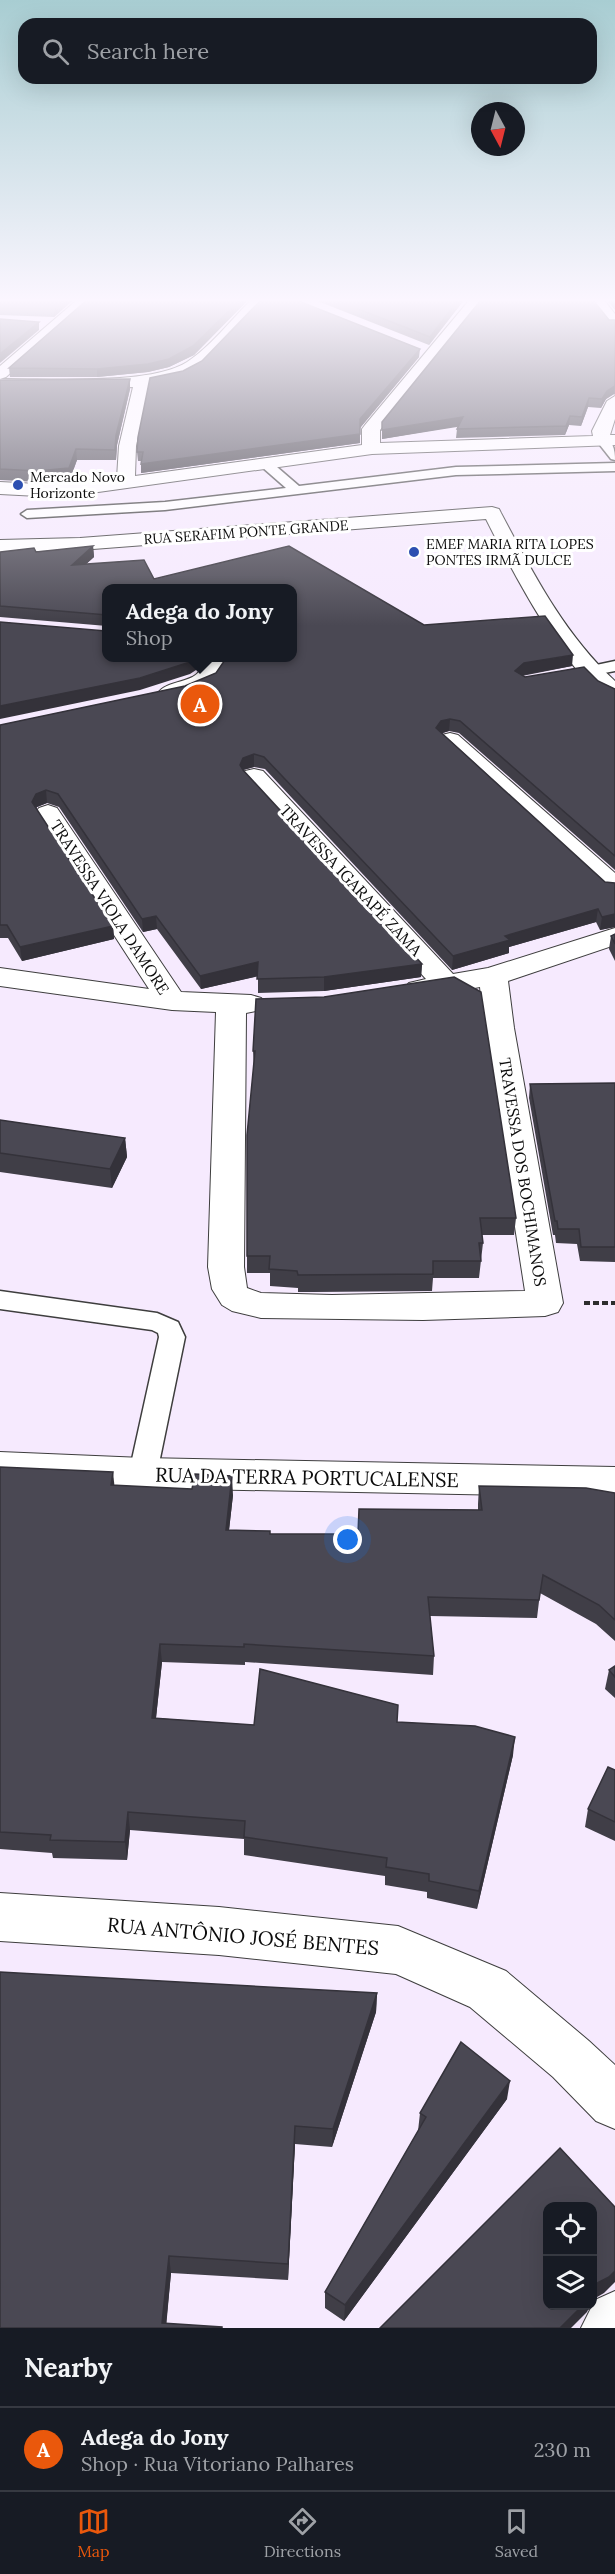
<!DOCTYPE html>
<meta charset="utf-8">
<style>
:root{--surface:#171b24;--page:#242831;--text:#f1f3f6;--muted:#9ea1a6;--line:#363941;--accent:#ea580c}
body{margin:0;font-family:Lora,serif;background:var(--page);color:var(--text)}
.controls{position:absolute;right:18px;bottom:18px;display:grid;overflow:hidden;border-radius:12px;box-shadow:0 6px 24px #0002}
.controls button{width:54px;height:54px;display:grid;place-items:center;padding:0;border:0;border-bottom:2px solid var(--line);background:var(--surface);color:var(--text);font:30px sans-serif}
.compass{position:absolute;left:471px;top:102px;width:54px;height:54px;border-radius:50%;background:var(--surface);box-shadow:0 6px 24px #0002;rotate:173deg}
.you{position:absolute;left:348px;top:1540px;width:21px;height:21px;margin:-15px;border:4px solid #fff;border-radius:50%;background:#1a73e8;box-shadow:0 0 0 9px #1a73e833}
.badge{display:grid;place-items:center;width:39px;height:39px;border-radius:50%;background:var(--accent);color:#fff;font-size:20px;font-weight:700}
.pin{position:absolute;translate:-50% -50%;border:3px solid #fff;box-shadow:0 2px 6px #0006}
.popup{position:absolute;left:102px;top:584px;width:195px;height:78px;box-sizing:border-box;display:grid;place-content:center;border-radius:12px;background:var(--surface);filter:drop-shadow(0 2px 4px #0005);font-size:20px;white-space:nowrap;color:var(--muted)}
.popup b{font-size:22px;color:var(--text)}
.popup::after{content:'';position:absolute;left:50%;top:100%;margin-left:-12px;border:12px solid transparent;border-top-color:var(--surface)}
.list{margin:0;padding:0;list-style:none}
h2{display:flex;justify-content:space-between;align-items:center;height:78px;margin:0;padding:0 24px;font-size:26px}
h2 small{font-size:20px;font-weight:400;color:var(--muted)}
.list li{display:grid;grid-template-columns:39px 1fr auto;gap:18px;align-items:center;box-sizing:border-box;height:84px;padding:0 24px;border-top:2px solid var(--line)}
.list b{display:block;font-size:22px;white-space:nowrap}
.list p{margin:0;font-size:20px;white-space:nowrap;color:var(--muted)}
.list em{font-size:20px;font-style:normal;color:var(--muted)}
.icon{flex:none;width:33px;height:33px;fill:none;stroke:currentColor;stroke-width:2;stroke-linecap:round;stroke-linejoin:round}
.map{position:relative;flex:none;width:615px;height:2328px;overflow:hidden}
.search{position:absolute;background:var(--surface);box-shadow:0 6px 24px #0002;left:18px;right:18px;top:18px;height:66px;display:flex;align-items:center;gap:15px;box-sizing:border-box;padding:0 21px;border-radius:18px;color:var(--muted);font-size:22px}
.sheet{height:162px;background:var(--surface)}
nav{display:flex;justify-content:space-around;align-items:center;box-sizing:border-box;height:84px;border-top:2px solid var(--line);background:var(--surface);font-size:16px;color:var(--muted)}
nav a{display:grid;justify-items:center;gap:3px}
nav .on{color:var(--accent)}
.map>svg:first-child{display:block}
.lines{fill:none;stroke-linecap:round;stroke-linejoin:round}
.service-casing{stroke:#3e3e3e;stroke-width:3}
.minor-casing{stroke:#3e3e3e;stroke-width:2}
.tertiary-casing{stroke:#3e3e3e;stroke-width:2}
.path{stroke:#2d2d2d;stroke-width:4;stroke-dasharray:6 3;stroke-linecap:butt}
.service{fill:#fff;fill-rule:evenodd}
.minor{fill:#fff;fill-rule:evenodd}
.tertiary{fill:#fff;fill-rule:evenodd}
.wall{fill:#403e47}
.shaded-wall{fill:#34323a}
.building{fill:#4a4853;stroke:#34323a;stroke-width:1.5}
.poi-dot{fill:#2d50b1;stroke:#fff;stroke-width:2}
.labels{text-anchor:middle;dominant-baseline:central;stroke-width:6;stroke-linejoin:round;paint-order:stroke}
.far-poi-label{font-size:14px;fill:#0b0b0b;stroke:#fff;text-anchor:start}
.far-street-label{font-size:14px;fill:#0b0b0b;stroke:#fff}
.street-label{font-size:16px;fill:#0b0b0b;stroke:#fff}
.near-street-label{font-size:20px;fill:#0b0b0b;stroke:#fff}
</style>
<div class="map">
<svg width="615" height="2328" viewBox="0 0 615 2328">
<rect width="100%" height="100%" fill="#f6eafe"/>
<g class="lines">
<defs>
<g id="service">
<path d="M602 436C613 439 615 450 615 460L611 459 596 440Z"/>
<path d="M266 460 270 461 299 486 456 467 615 463V471L456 475 165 510 27 518 21 514 27 510 165 502 286 488 262 467 260 464Z"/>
<path d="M615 661V671L573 679 565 674 568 671Z"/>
<path d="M0 1291 157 1313 178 1322 185 1337 157 1473 153 1480 143 1483 133 1480 129 1473 159 1337 158 1333 152 1330 0 1309Z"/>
</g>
<g id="minor">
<path d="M77 300H93L6 377 0 379V366Z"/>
<path d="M251 300H266L201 367 183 377 149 385 136 446 135 476 362 445V429L365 425 467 303V300H481V304L380 430V443L593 436 592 431 607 401 615 396V419L610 435H615V445L372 454 84 494 38 496 0 494V482L38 484 117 478 119 446 133 387 0 389V379C48 378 149 386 187 362 208 349 233 318 251 300Z"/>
<path d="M589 300H604L615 314V327L610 326Z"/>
<path d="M492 507 499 509 501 513C533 573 564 634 615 681V700C572 689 506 559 486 519L80 550 0 552V540L80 538Z"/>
<path d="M203 658H225C227 686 184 704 161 698L158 693C169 677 204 686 203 658Z"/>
<path d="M450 733 458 735 615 873V895L605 893 442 745 438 740 442 735Z"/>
<path d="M254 769 263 771 453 974 488 968 615 928V945L508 981 514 1028 563 1303 558 1312 545 1316 423 1320 261 1318 232 1311 222 1305 212 1289 208 1267 216 1012 172 1010 0 986V968L149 989 35 813 39 808 48 805 57 808 181 992 251 995 261 998 266 1004 261 1010 246 1013 244 1267 247 1288 261 1293 332 1295 525 1291 484 1028 480 987 419 998 409 995 404 989 409 983 426 979 245 781 242 776 245 771Z"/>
<path d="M0 1452 143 1458 615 1467V1497L143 1488 0 1482Z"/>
<path d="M615 2291V2328H581L595 2300Z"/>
</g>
<path id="tertiary" d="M0 1893 219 1907 398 1926 506 1971 589 2041 615 2065V2129L596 2121 553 2077 470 2007 396 1974 219 1955 0 1941Z"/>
</defs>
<use href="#service" class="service-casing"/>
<use href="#minor" class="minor-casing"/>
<use href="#tertiary" class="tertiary-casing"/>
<path class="path" d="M584 1303H615"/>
<use href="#service" class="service"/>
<use href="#minor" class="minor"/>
<use href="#tertiary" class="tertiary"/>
</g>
<g class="wall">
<path d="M0 300H73L54 317 0 315Z"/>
<path d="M87 300H248L194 355 169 367 148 372 97 377H10L9 368Z"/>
<path d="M315 300H464L429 345Z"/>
<path d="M607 300H615V310Z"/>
<path d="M609 320H615V395L614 394 606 399 601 408 588 407 581 426 569 425 565 435 456 438 457 429 458 426 382 439V422Z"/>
<path d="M419 357 360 428V443L141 473V461H138L137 452 183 371 202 361Z"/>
<path d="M0 380 130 389 117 445 116 460H77L70 479 38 482 0 480Z"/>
<path d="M93 546 94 557 86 564 154 579 424 625 572 666 522 676 525 677 598 681 615 689V870L459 733 449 731 442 733 605 882 615 883V927L600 930 596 922 509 947V953L452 970 265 769 254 767 243 770 422 964 421 977 324 991 258 993V976L201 989 157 929 143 932 59 807 47 803 37 807 36 808 113 926 114 939 22 961 8 938H0V725L185 686 216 673 227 657H293L107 588V626L0 617V552H36Z"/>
<path d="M615 934V961L609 949 611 936Z"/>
<path d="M256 999 516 1218 514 1235H482L483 1243 479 1278H433L432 1291 314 1292H298V1288L270 1286V1273H247V1256L254 1068 253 1051Z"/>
<path d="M615 1083V1262L580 1261 577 1244 556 1243 555 1235H553L529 1098 530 1084Z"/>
<path d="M0 1120 125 1138 127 1157 112 1188 0 1172Z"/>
<path d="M0 1467 114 1485 233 1495 229 1530 270 1534H358L478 1510V1504L479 1486 615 1493V1641L596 1624 540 1593 537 1618 430 1616 434 1656 433 1675 245 1662V1665L162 1662 156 1718 254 1725 397 1722 513 1755 477 1909 427 1898V1892L385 1885V1876L244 1855V1839L130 1830 127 1860 53 1858 52 1853 0 1849Z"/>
<path d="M615 1666V1698L605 1689 609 1670Z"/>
<path d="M615 1770V1841L585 1827 588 1809Z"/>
<path d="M377 1993 376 2012 332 2147 295 2144 288 2280 171 2273 166 2324 0 2328Z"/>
<path d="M507 2099 344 2321 325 2308V2292L418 2131 420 2113Z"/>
</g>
<g class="shaded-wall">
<path d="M64 300H73L54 317V309Z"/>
<path d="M240 300H248L194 355 169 367 148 372 97 377V369Z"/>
<path d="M458 300H464L429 345 430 337Z"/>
<path d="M39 322V330L0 363V354Z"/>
<path d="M420 349 419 357 360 428V419Z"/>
<path d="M130 379V389L117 445 116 460 115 450 116 435Z"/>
<path d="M615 386 614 394 606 399 601 408 602 399 607 391Z"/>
<path d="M589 398 588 407 581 426 582 417Z"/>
<path d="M570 416 569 425 565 435 566 426Z"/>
<path d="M463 417V426L382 439V430Z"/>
<path d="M360 434V443L141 473V464Z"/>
<path d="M76 449 77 460 70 479 38 482 37 471Z"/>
<path d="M93 546 94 557 73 576 72 565Z"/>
<path d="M573 655 572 666 523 675 514 683 515 671 524 663Z"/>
<path d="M196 657H201L202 666 190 674 140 690 0 719V706Z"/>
<path d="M450 719 449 731 440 734 436 728 441 721Z"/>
<path d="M254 754V767L243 770 240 765 243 758Z"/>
<path d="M46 790 47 803 37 807 33 814 32 802 36 794Z"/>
<path d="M598 909 596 922 509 947V953L452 970 453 956 505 936Z"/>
<path d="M615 914V927L600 930 602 917Z"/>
<path d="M156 916 157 929 143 932 142 919Z"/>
<path d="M113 926 114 939 22 961 20 947Z"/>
<path d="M258 962 259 976 201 989 200 976Z"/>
<path d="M422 964 421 977 324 991V977Z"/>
<path d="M125 1138 127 1157 112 1188 110 1169Z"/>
<path d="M113 1472 115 1491 111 1485Z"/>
<path d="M232 1476 233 1495 227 1548 226 1530Z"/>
<path d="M160 1644 162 1662 154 1736 152 1718Z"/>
<path d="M515 1737 513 1755 477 1909 479 1891Z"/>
<path d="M128 1812 130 1830 127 1860 125 1842Z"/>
<path d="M377 1993 376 2012 332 2147 333 2129Z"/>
<path d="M510 2081 507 2099 344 2321 345 2305Z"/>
<path d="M295 2126V2144L288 2280V2264Z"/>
<path d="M169 2256 171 2273 166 2328 162 2323Z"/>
<path d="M615 2271V2282L604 2293 592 2300V2293L597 2283Z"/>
<path d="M582 2306H590L587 2312 571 2328H560Z"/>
</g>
<g class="building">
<path d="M0 300H64L54 309 0 308Z"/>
<path d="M87 300H240L193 346 169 359 148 364 97 369 9 368Z"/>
<path d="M261 300H296L420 349 360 419V434L141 464 143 452H137L138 437 150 378 183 371 202 361Z"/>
<path d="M335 300H458L430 337Z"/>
<path d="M593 300 609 320H615V386L607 391 602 399 589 398 582 417 570 416 566 426 457 429 463 417 382 430V422L481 300Z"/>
<path d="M0 319 39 322 0 354Z"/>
<path d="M130 379 116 435 115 450 76 449 69 468 37 471 0 469V380Z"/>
<path d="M93 546 72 565 144 560 154 579 289 546 424 625 545 616 573 655 524 663 515 671 525 677 584 667 598 681 615 689V856L460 721 450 719 441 721 436 728 605 882 615 883V914L602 917 598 909 505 936 510 940 453 956 264 757 254 754 243 758 240 765 243 770 422 964 324 977 257 979 258 962 200 976 156 916 142 919 58 794 46 790 36 794 32 802 113 926 20 947 7 925H0V725L185 686 216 673 227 657H293V588H107V615L0 606V552L34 548 36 552Z"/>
<path d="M0 622 106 631 107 630V657H196L190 662 140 678 0 706Z"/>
<path d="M615 934V944L611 936Z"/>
<path d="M454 977 481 992 516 1218H480L483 1243H479L481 1261H433V1274L298 1275 297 1271 269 1269 270 1256H247V1135L255 1051H253L256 999 324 997Z"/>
<path d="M615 1083V1247H581L579 1229H558L557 1221H555L530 1084Z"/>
<path d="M0 1120 125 1138 110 1169 0 1153Z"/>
<path d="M0 1467 113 1472 111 1485 192 1489 195 1474 232 1476 226 1530 270 1531V1534H358L359 1509 482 1510 479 1486 586 1488 615 1493V1620L599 1605 543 1575 539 1600 428 1597 434 1656 244 1644V1647L160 1644 152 1718 254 1725 260 1669 398 1705 397 1722 475 1726 515 1737 479 1891 429 1881V1874L386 1867 387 1858 244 1837 245 1821 128 1812 125 1842 50 1840 51 1835 0 1832Z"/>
<path d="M615 1666V1677L609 1670Z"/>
<path d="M608 1767 615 1770V1822L588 1809Z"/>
<path d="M0 1972 377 1993 333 2129 295 2126 288 2264 169 2256 162 2323 222 2327V2328H0Z"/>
<path d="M461 2042 510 2081 345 2305 325 2292 426 2117 420 2113Z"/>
<path d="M560 2148 615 2207V2271L609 2277 597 2283 592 2293V2206H548V2306H582L560 2328H380Z"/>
</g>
<linearGradient id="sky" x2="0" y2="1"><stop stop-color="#a8cdd2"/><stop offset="0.48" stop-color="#fbf6ff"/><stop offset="1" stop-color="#fbf6ff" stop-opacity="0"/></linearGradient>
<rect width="615" height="626" fill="url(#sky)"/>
<g class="poi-dot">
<circle cx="18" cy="485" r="6"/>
<circle cx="414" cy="552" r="6"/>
</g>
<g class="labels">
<g class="far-poi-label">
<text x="30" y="477">Mercado Novo<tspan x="30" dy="16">Horizonte</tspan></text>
<text x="426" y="544">EMEF MARIA RITA LOPES<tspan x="426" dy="16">PONTES IRMÃ DULCE</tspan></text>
</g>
<g class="far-street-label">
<text transform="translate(246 532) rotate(-4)">RUA SERAFIM PONTE GRANDE</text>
</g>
<g class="street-label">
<text transform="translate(351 880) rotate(47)">TRAVESSA IGARAPÉ ZAMA</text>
<text transform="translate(110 907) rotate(57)">TRAVESSA VIOLA DAMORE</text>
<text transform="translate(523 1172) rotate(81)">TRAVESSA DOS BOCHIMANOS</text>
</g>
<g class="near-street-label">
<text transform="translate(307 1477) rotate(1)">RUA DA TERRA PORTUCALENSE</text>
<text transform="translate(243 1936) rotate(5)">RUA ANTÔNIO JOSÉ BENTES</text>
</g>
</g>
</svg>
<div class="controls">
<button><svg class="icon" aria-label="locate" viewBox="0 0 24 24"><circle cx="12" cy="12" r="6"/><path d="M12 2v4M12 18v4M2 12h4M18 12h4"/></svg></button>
<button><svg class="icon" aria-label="layers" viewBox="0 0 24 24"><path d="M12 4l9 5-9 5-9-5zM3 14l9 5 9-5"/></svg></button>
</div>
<svg class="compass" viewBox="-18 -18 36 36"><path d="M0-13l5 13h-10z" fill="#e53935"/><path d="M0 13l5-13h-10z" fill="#9ea1a6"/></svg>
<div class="you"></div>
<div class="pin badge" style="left:200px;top:704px">A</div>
<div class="popup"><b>Adega do Jony</b>Shop</div>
<div class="search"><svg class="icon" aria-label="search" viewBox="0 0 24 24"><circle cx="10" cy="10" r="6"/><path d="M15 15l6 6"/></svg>Search here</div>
</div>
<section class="sheet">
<h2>Nearby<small></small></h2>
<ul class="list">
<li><span class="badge">A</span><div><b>Adega do Jony</b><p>Shop · Rua Vitoriano Palhares</p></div><em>230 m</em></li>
</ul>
</section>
<nav>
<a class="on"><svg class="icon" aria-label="map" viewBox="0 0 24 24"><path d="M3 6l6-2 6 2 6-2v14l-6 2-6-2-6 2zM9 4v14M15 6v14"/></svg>Map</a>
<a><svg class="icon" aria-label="directions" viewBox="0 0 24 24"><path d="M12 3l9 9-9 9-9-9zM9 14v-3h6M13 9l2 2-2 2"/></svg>Directions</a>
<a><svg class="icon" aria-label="saved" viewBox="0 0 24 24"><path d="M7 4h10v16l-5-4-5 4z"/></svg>Saved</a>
</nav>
